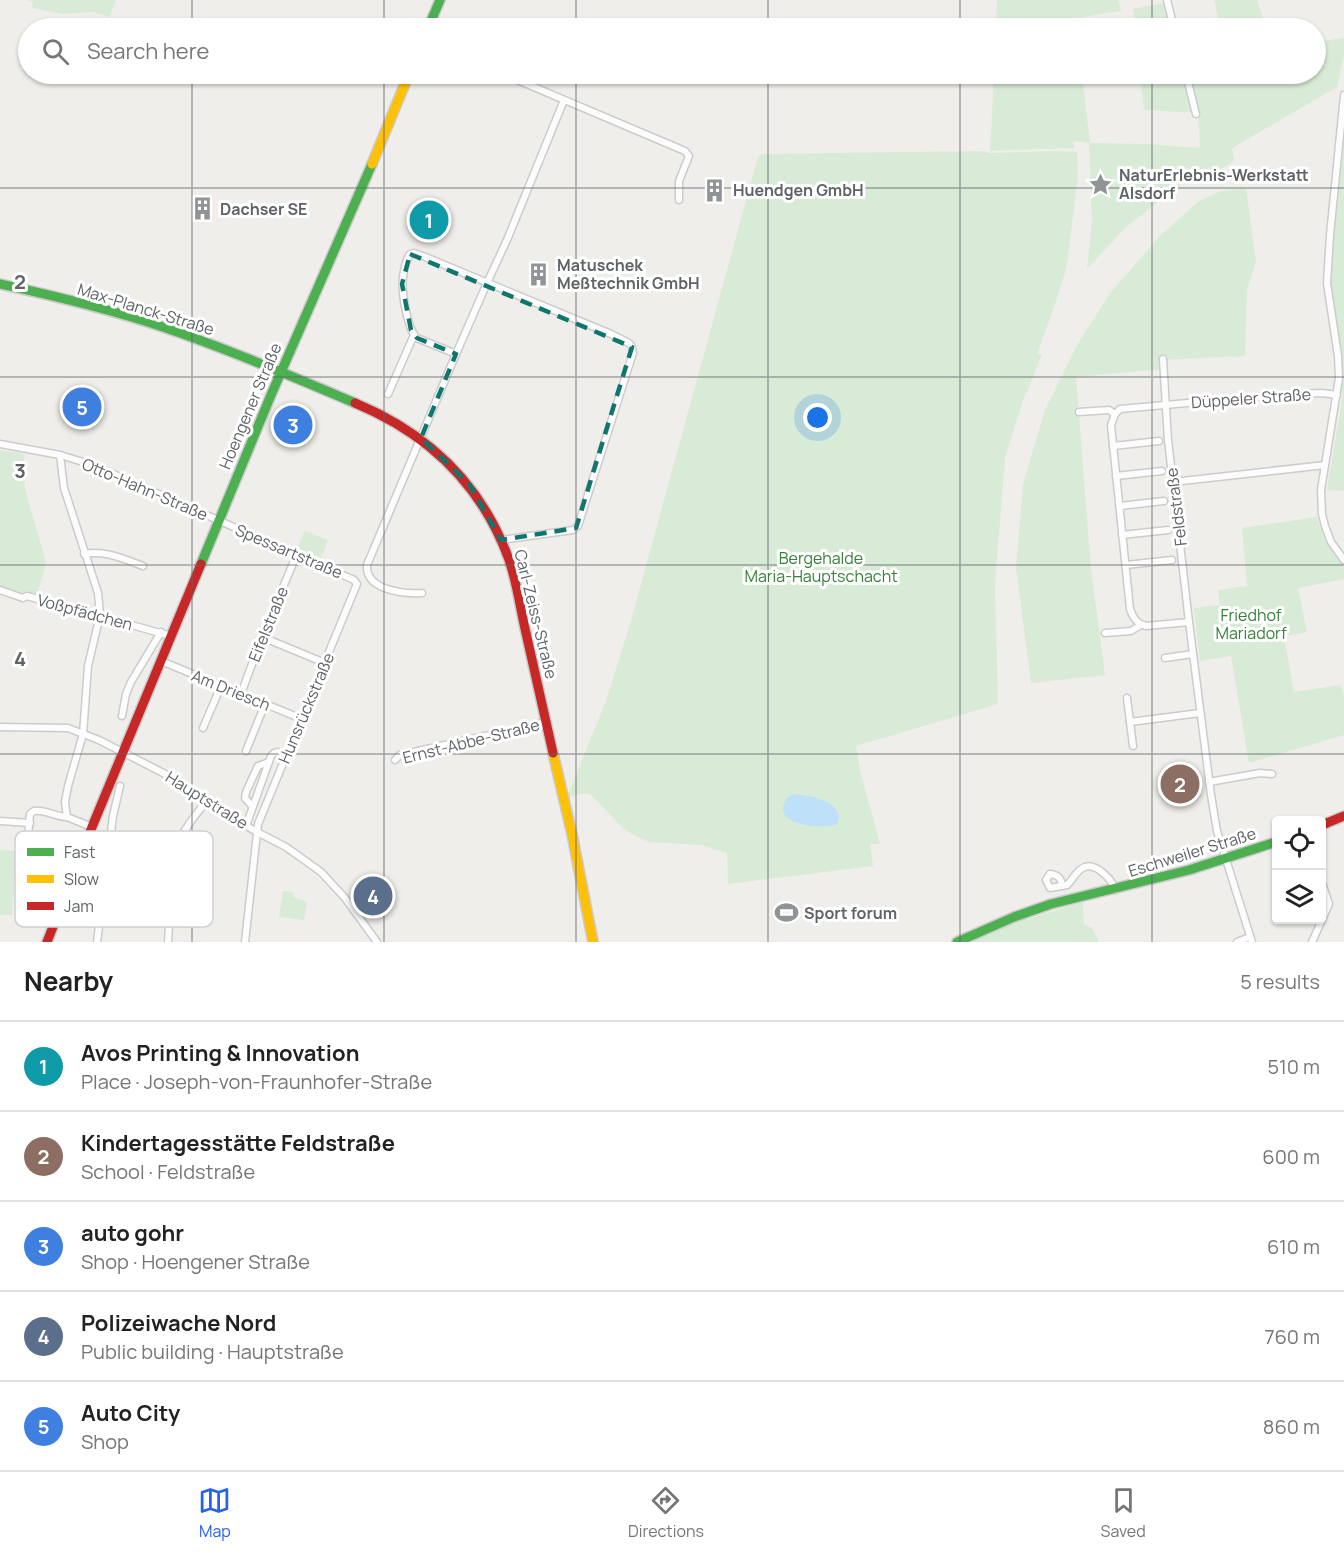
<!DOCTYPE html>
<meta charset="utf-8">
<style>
:root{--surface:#fff;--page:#f6f6f6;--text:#222;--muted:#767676;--line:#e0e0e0;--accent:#2563eb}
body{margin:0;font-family:Manrope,sans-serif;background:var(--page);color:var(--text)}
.controls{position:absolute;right:18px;bottom:18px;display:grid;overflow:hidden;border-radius:6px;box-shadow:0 2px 4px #0004}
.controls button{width:54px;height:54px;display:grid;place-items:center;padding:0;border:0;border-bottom:2px solid var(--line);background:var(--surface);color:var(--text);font:30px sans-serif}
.you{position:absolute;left:818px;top:418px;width:21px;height:21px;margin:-15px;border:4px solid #fff;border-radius:50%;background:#1a73e8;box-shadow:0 0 0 9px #1a73e833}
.badge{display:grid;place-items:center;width:39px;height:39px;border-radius:50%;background:var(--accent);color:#fff;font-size:20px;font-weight:700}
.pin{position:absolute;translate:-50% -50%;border:3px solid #fff;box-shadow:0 2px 6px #0006}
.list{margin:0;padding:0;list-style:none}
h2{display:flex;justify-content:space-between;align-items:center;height:78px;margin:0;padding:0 24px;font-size:26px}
h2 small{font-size:20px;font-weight:400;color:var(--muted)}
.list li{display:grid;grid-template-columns:39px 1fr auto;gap:18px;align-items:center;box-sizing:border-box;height:90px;padding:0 24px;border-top:2px solid var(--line)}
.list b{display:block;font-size:22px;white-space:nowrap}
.list p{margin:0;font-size:20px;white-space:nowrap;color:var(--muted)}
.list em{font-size:20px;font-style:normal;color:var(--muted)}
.icon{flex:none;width:33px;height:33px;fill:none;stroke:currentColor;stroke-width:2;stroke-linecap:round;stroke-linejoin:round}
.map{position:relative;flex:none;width:1344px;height:942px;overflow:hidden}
.search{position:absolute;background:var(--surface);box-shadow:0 2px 4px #0004;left:18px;right:18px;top:18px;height:66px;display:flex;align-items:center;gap:15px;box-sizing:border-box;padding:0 21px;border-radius:33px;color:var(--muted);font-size:22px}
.sheet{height:528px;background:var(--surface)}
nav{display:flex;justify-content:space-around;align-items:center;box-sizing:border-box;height:84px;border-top:2px solid var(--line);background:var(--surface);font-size:16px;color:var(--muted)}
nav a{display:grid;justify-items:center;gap:3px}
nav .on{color:var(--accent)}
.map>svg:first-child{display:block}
.green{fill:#d8ebd6}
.water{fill:#bfe0f9}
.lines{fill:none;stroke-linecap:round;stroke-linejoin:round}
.street-casing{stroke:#cbcccc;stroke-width:9}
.fast-casing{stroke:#cacacb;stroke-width:12}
.slow-casing{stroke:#cacacb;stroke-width:12}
.jam-casing{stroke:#cacacb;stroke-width:12}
.street{stroke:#fdfcfc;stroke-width:6}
.fast{stroke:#4caf50;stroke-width:9}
.slow{stroke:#ffc107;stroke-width:9}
.jam{stroke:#c62828;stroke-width:9}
.marked{fill:none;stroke:#0f766e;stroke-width:4.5;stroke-dasharray:12 8;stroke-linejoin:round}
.grid{fill:none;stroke:#5f6368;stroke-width:1.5;stroke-opacity:0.55}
.labels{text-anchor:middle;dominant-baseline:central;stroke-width:6;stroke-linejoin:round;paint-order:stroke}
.poi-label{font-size:16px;font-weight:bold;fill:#5f6368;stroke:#fff;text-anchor:start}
.street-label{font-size:16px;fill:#5f6368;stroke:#fff}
.park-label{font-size:16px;fill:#348238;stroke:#fff}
.key{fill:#fff;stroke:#cfd0d2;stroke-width:1.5}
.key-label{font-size:16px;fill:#5f6368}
.grid-label{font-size:20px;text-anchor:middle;font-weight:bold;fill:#5f6368;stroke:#fff;stroke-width:6;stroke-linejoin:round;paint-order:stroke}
</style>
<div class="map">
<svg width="1344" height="942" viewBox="0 0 1344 942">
<rect width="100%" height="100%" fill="#efeeea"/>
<g class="green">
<path d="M26 0H116L109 17 93 12 62 14 32 8 33 1Z"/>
<path d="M997 0H1118L1121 11 1069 19 1071 28H996Z"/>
<path d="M1214 0H1257L1264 22 1282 19V28H1221Z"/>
<path d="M1164 3 1171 28H1135L1133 9Z"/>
<path d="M1344 38V55L1337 87 1232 148 1234 161 1198 183 1193 175 1125 228 1087 269 1092 222 1089 143 1074 141V148L990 151 994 74H1082L1090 143 1148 144 1200 148 1198 113 1144 110 1140 74H1316V42Z"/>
<path d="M1344 111V491L1327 490 1343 393 1340 392 1342 376V355L1330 282Z"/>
<path d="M980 151 990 153 1055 151 1077 152 1078 176 1068 257 1065 273 1054 307 1037 354H1042L1028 390 1024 397 1005 458 995 585 998 704 856 746 860 770 880 844H870L873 866 728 884 727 853 702 845 649 842 632 834 623 828 590 794 585 793 567 797 606 701 630 624 758 157 762 154Z"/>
<path d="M1246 188 1256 262 1247 289 1245 356 1162 360 1163 369 1076 377 1091 569 1105 675 1031 683 1016 568 1023 484 1045 410 1077 345 1111 292 1160 236 1199 201 1221 191Z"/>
<path d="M0 450 24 454 25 489 46 562 37 596 0 587Z"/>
<path d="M1317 517 1325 540 1344 567V579L1298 588 1307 632 1284 636 1294 692 1341 685 1344 697V735L1249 763 1231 656 1200 661 1194 608 1220 605 1218 590 1247 586 1242 528Z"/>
<path d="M305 531 328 540 321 558 297 548Z"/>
<path d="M0 850 17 851 12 915H0Z"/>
<path d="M283 891 293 892V897L307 902 304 920 279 917Z"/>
<path d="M1083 902 1084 924 1092 928 1099 942H974V940L1000 928Z"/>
</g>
<path class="water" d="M797 794C813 797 833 798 839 816L837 824C824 830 772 825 785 802 788 796 791 795 797 794Z"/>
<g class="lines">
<defs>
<g id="street">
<path d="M1167 0 1174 28"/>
<path d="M503 74 685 151 689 156 679 181V200"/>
<path d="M1186 74 1196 114"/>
<path d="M1344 95 1330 235 1327 283 1338 356 1339 378 1321 490 1322 514 1325 526 1331 542 1344 560"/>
<path d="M456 354 417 338C407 329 401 290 403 277 404 269 406 260 410 254L414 253 423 256 611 334 629 343 632 347 633 353 578 526 573 530 501 540"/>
<path d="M1163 359 1168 440 1189 622 1211 795 1217 831 1252 942"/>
<path d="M388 394 414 335"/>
<path d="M1079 412 1109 410 1115 414"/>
<path d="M0 444 60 455 93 465 354 580 357 584 258 824 245 942"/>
<path d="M1113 446 1159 441"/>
<path d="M60 455 64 488 98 593 100 615 88 666 83 734 68 786 65 802 67 817 92 827"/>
<path d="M1116 476 1162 471"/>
<path d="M1173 482 1325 465"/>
<path d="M1120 506 1164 501"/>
<path d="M1122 535 1168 530"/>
<path d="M84 554C106 550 124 559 143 566"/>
<path d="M1126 565 1172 560"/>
<path d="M0 590 23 598 27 596 171 636"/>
<path d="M422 593C403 594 365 590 367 565L456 354 487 283 507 240 564 100"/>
<path d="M1189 622 1146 626C1137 624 1133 618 1130 609L1111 425 1115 414 1120 409 1288 394 1322 393 1337 395"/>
<path d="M1105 633 1131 631 1141 625"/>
<path d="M262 637 325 663"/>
<path d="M1165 658 1193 654"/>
<path d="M161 661 302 719"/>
<path d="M241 694 262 637 297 554"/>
<path d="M1127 698 1130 722 1200 713"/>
<path d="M122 716 126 694 131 682 161 632"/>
<path d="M1130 722 1133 746"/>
<path d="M0 727 68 728 99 740 167 775 206 802 257 832 286 847 321 872 345 898 377 942"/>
<path d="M203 728 221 686"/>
<path d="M246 751 265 704"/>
<path d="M395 760 400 755 547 722"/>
<path d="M1209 782 1260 773 1272 774"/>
<path d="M252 806 245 798 246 792 258 766 269 762"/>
<path d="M0 821 30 823"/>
<path d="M246 826 271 756 274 753 277 752 287 755"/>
<path d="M26 858 30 814 34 811C45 809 55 817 67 817"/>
<path d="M1063 886C1060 878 1059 875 1050 874L1046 880 1050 888 1067 885C1073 880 1077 869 1085 867 1096 863 1113 880 1115 890"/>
<path d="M97 942 113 816 120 786"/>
<path d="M168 942C170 912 170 863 182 836 188 823 197 813 206 802"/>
<path d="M1237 942 1250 937"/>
<path d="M1312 942 1329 904 1322 883"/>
</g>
<g id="fast">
<path d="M428 28 440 0"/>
<path d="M0 284C55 296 110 309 163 327 228 349 292 376 355 403"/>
<path d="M201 564 271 395 372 164"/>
<path d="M957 942 1014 917 1051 904 1189 870 1276 842"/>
</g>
<g id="slow">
<path d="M372 164 409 74"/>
<path d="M553 753 572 834 593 942"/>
</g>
<g id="jam">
<path d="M355 403C427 433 480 482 508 557 517 581 520 608 526 633 535 673 544 713 553 753"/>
<path d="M1322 825 1344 816"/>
<path d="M47 942 92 827 201 564"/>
</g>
</defs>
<use href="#street" class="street-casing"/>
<use href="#fast" class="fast-casing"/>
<use href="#slow" class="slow-casing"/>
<use href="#jam" class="jam-casing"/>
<use href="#street" class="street"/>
<use href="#fast" class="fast"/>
<use href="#slow" class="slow"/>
<use href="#jam" class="jam"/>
</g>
<path class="marked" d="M410 254 632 347 576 528 501 540 469 484 421 438 456 354 417 338 411 330 402 284Z"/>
<path class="grid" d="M192 0V28M384 0V28M576 0V28M768 0V28M960 0V28M1152 0V28M192 74V942M384 74V942M576 74V942M768 74V942M960 74V942M1152 74V942M0 188H1344M0 377H1344M0 565H1344M0 754H1344"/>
<defs>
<symbol id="sight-bare" viewBox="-9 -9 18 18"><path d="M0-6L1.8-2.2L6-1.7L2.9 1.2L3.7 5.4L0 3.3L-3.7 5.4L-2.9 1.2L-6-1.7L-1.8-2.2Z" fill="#919496" stroke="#fff" stroke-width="2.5" paint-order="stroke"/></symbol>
<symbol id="building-bare" viewBox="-9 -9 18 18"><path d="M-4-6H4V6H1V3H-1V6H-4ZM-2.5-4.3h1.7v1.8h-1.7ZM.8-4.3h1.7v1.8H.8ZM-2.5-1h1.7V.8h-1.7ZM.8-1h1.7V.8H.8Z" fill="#919496" stroke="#fff" stroke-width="2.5" paint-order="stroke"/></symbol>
<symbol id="stadium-bare" viewBox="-9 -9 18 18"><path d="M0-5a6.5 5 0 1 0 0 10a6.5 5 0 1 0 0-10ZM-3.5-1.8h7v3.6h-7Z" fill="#919496" stroke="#fff" stroke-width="2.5" paint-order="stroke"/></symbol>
</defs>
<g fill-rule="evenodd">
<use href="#sight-bare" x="1084" y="168" width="33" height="33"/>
<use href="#building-bare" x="698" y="174" width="33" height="33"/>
<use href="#building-bare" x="186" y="192" width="33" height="33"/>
<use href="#building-bare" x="522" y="258" width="33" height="33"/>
<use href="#stadium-bare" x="770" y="896" width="33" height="33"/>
</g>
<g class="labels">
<g class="poi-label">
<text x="1119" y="175">NaturErlebnis-Werkstatt<tspan x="1119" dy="18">Alsdorf</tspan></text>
<text x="733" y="190">Huendgen GmbH</text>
<text x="220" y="209">Dachser SE</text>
<text x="557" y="265">Matuschek<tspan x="557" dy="18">Meßtechnik GmbH</tspan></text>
<text x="804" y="913">Sport forum</text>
</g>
<g class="street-label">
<text transform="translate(146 309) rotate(17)">Max-Planck-Straße</text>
<text transform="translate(1251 398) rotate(-4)">Düppeler Straße</text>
<text transform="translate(250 406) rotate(-67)">Hoengener Straße</text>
<text transform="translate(145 489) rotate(23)">Otto-Hahn-Straße</text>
<text transform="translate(1176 507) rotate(-97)">Feldstraße</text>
<text transform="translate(289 551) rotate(23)">Spessartstraße</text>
<text transform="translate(85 612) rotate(15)">Voßpfädchen</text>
<text transform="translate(536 614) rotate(76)">Carl-Zeiss-Straße</text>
<text transform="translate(268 624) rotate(-68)">Eifelstraße</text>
<text transform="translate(231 690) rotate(22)">Am Driesch</text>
<text transform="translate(306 708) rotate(-67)">Hunsrückstraße</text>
<text transform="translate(471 741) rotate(-14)">Ernst-Abbe-Straße</text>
<text transform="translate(207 800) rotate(32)">Hauptstraße</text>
<text transform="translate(1192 852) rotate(-17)">Eschweiler Straße</text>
</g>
<g class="park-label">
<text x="821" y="558">Bergehalde<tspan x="821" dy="18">Maria-Hauptschacht</tspan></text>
<text x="1251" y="615">Friedhof<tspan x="1251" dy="18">Mariadorf</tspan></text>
</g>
</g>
<rect x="15" y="831" width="198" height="96" rx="9" class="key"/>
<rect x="27" y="848" width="27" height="8" fill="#4caf50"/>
<rect x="27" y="875" width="27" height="8" fill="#ffc107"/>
<rect x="27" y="902" width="27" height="8" fill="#c62828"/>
<g class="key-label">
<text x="64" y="858">Fast</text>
<text x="64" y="885">Slow</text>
<text x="64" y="912">Jam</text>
</g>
<g class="grid-label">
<text x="20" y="289">2</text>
<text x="20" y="478">3</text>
<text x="20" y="666">4</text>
</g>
</svg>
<div class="controls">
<button><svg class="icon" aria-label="locate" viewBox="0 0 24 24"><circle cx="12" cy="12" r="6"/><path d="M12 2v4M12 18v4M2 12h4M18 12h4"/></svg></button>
<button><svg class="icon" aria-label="layers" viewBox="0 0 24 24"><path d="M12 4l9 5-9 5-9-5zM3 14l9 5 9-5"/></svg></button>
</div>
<div class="you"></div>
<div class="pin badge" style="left:429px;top:220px;background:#0f9aa8">1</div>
<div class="pin badge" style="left:1180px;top:784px;background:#8d6e63">2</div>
<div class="pin badge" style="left:293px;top:425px;background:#3f7fe0">3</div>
<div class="pin badge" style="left:373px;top:896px;background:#5c6f8a">4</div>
<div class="pin badge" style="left:82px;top:407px;background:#3f7fe0">5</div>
<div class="search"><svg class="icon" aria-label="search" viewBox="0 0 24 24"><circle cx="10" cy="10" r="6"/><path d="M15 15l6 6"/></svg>Search here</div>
</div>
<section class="sheet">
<h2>Nearby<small>5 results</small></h2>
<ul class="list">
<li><span class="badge" style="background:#0f9aa8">1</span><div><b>Avos Printing &amp; Innovation</b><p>Place · Joseph-von-Fraunhofer-Straße</p></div><em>510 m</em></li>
<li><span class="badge" style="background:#8d6e63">2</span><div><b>Kindertagesstätte Feldstraße</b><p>School · Feldstraße</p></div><em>600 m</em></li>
<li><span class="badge" style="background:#3f7fe0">3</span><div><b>auto gohr</b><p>Shop · Hoengener Straße</p></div><em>610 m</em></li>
<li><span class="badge" style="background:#5c6f8a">4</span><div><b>Polizeiwache Nord</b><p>Public building · Hauptstraße</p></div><em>760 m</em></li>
<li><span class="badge" style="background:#3f7fe0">5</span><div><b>Auto City</b><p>Shop</p></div><em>860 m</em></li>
</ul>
</section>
<nav>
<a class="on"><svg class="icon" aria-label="map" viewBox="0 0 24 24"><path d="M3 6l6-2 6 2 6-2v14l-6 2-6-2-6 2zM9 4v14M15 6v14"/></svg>Map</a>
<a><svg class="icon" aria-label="directions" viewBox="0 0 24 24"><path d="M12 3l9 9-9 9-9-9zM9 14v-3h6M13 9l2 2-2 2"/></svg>Directions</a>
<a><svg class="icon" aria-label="saved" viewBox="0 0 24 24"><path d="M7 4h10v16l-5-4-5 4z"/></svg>Saved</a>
</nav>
